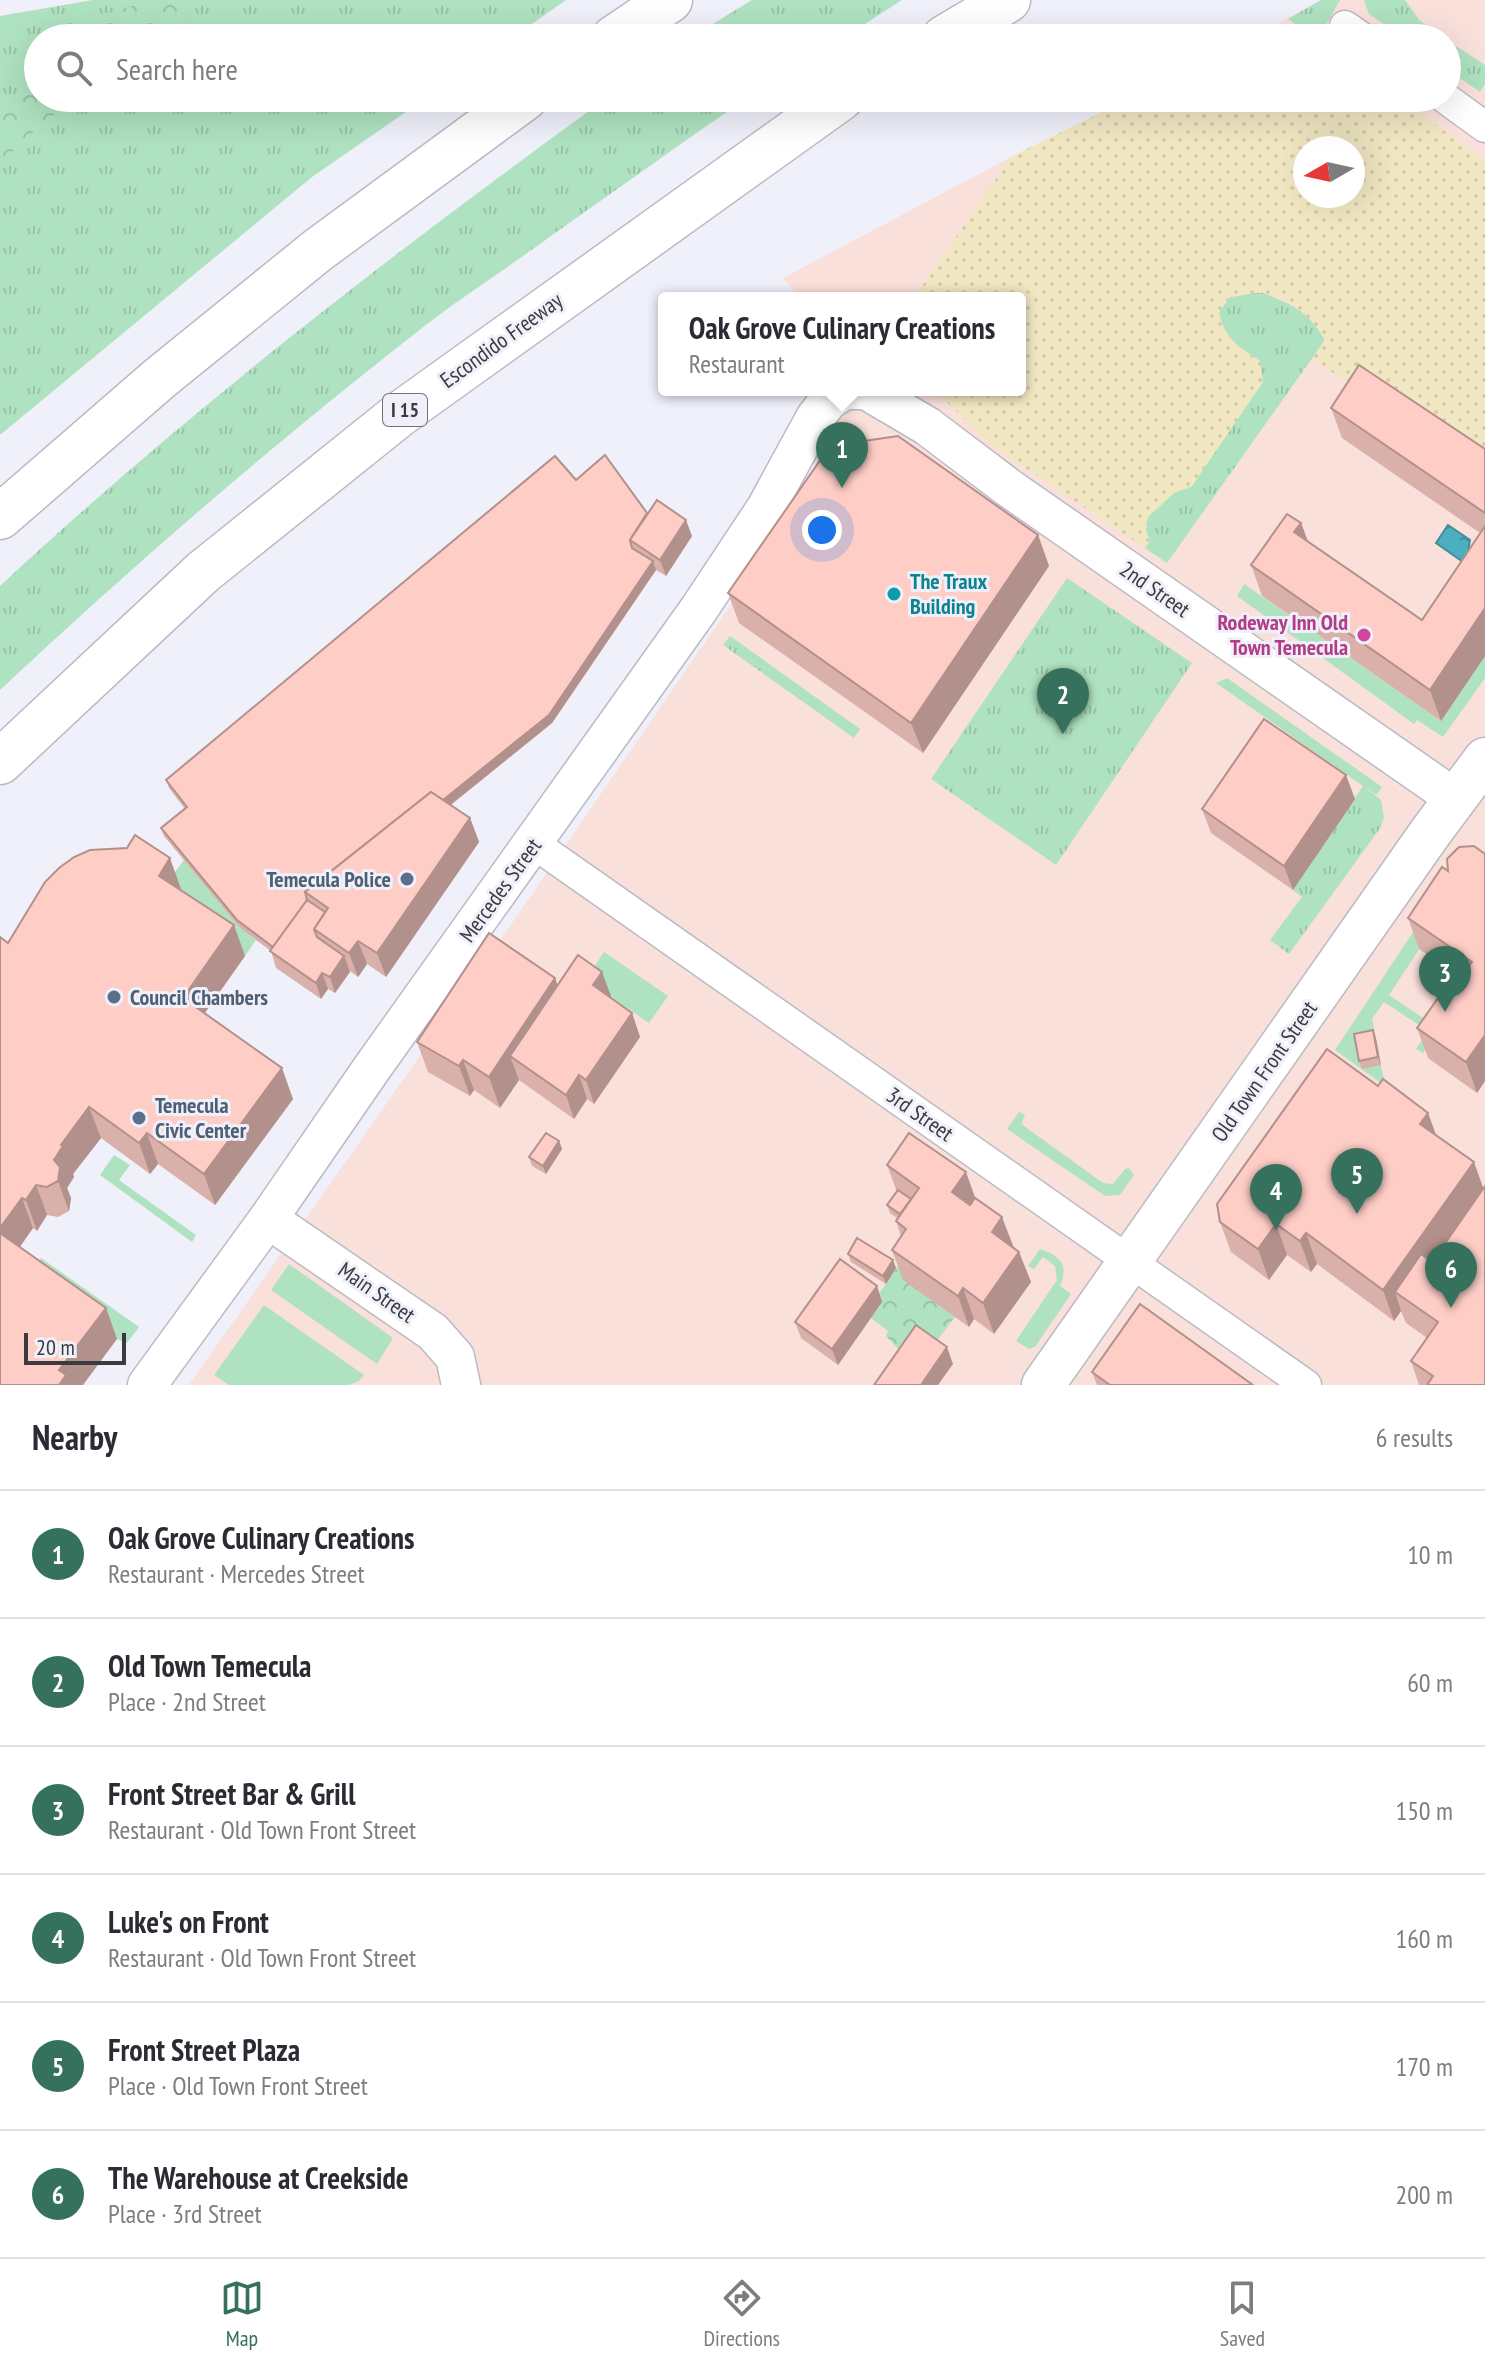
<!DOCTYPE html>
<meta charset="utf-8">
<style>
:root{--surface:#fff;--page:#f7f7f7;--text:#2b2b33;--muted:#7c7c81;--line:#e1e1e2;--accent:#35715c}
body{margin:0;font-family:"PT Sans Narrow",sans-serif;background:var(--page);color:var(--text)}
.compass{position:absolute;left:1293px;top:136px;width:72px;height:72px;border-radius:50%;background:var(--surface);box-shadow:0 8px 32px #0002;rotate:261deg}
.scale{position:absolute;left:24px;bottom:20px;width:102px;box-sizing:border-box;padding-left:8px;border:4px solid #3b3b3f;border-top:0;font-size:22px;line-height:28px;white-space:nowrap;color:#3b3b3f;-webkit-text-stroke:6px #eff0fa;paint-order:stroke}
.you{position:absolute;left:822px;top:530px;width:28px;height:28px;margin:-20px;border:6px solid #fff;border-radius:50%;background:#1a73e8;box-shadow:0 0 0 12px #1a73e833}
.badge{display:grid;place-items:center;width:52px;height:52px;border-radius:50%;background:var(--accent);color:#fff;font-size:26px;font-weight:700}
.pin{position:absolute;translate:-50% -66px;filter:drop-shadow(0 2px 4px #0008)}
.pin::after{content:'';position:absolute;top:42px;width:28px;height:24px;background:inherit;clip-path:polygon(0 0,100% 0,50% 100%)}
.popup{position:absolute;left:658px;top:292px;width:368px;height:104px;box-sizing:border-box;display:grid;place-content:center;border-radius:8px;background:var(--surface);filter:drop-shadow(0 2px 6px #0005);font-size:26px;white-space:nowrap;color:var(--muted)}
.popup b{font-size:30px;color:var(--text)}
.popup::after{content:'';position:absolute;left:50%;top:100%;margin-left:-16px;border:16px solid transparent;border-top-color:var(--surface)}
.list{margin:0;padding:0;list-style:none}
h2{display:flex;justify-content:space-between;align-items:center;height:104px;margin:0;padding:0 32px;font-size:34px}
h2 small{font-size:26px;font-weight:400;color:var(--muted)}
.list li{display:grid;grid-template-columns:52px 1fr auto;gap:24px;align-items:center;box-sizing:border-box;height:128px;padding:0 32px;border-top:2px solid var(--line)}
.list b{display:block;font-size:30px;white-space:nowrap}
.list p{margin:0;font-size:26px;white-space:nowrap;color:var(--muted)}
.list em{font-size:26px;font-style:normal;color:var(--muted)}
.icon{flex:none;width:44px;height:44px;fill:none;stroke:currentColor;stroke-width:2;stroke-linecap:round;stroke-linejoin:round}
.map{position:relative;flex:none;width:1485px;height:1385px;overflow:hidden}
.search{position:absolute;background:var(--surface);box-shadow:0 8px 32px #0002;left:24px;right:24px;top:24px;height:88px;display:flex;align-items:center;gap:20px;box-sizing:border-box;padding:0 28px;border-radius:44px;color:var(--muted);font-size:30px}
.sheet{height:872px;background:var(--surface)}
nav{display:flex;justify-content:space-around;align-items:center;box-sizing:border-box;height:112px;border-top:2px solid var(--line);background:var(--surface);font-size:22px;color:var(--muted)}
nav a{display:grid;justify-items:center;gap:4px}
nav .on{color:var(--accent)}
.map>svg:first-child{display:block}
.commercial{fill:#fae0db;fill-rule:evenodd}
.grass{fill:url(#grass-tufts)}
.forest{fill:url(#forest-crowns)}
.sand{fill:url(#sand-dots);fill-rule:evenodd}
.green{fill:#afe2c0}
.water{fill:url(#water-ripples);stroke:#478c99;stroke-width:2}
.lines{fill:none;stroke-linecap:round;stroke-linejoin:round}
.minor-casing{stroke:#babac4;stroke-width:33}
.tertiary-casing{stroke:#babac4;stroke-width:41}
.secondary-casing{stroke:#babac4;stroke-width:45}
.motorway-casing{stroke:#babac4;stroke-width:47}
.minor{stroke:#fff;stroke-width:30}
.tertiary{stroke:#fff;stroke-width:38}
.secondary{stroke:#fff;stroke-width:42}
.motorway{stroke:#fff;stroke-width:44}
.wall{fill:#dab0aa}
.shaded-wall{fill:#b2908b}
.building{fill:#fecdc6;stroke:#b2908b;stroke-width:2}
.culture-dot{fill:#0f9aa8;stroke:#eff0fa;stroke-width:3}
.hotel-dot{fill:#d1479c;stroke:#eff0fa;stroke-width:3}
.service-dot{fill:#5c6f8a;stroke:#eff0fa;stroke-width:3}
.labels{text-anchor:middle;dominant-baseline:central;stroke-width:6;stroke-linejoin:round;paint-order:stroke}
.shield{fill:#eff0fa;stroke:#717177;stroke-width:2}
.shield-label{font-size:20px;font-weight:bold;fill:#3b3b3f}
.street-label{font-size:22px;fill:#3b3b3f;stroke:#eff0fa}
.culture-label{font-size:22px;font-weight:bold;fill:#0d838f;stroke:#eff0fa;text-anchor:start}
.hotel-label{font-size:22px;font-weight:bold;fill:#b23c85;stroke:#eff0fa;text-anchor:end}
.service-label{font-size:22px;font-weight:bold;fill:#4e5e75;stroke:#eff0fa;text-anchor:start}
</style>
<div class="map">
<svg width="1485" height="1385" viewBox="0 0 1485 1385">
<defs>
<pattern id="grass-tufts" width="24" height="20" patternUnits="userSpaceOnUse" patternTransform="scale(2)"><rect width="24" height="20" fill="#afe2c0"/><path d="M3 7l-1-3M5 7V3M7 7l1-3M15 17l-1-3M17 17v-4M19 17l1-3" fill="none" stroke="#97c3a6"/></pattern>
<pattern id="forest-crowns" width="20" height="18" patternUnits="userSpaceOnUse" patternTransform="scale(2)"><rect width="20" height="18" fill="#afe2c0"/><path d="M2 6a3 3 0 1 1 6 0M12 15a3 3 0 1 1 6 0" fill="none" stroke="#97c3a6"/></pattern>
<pattern id="sand-dots" width="8" height="8" patternUnits="userSpaceOnUse" patternTransform="scale(2)"><rect width="8" height="8" fill="#f1e7c2"/><path d="M2 2h.1M6 6h.1" fill="none" stroke="#d0c7a8" stroke-width="1.8" stroke-linecap="round"/></pattern>
<pattern id="water-ripples" width="26" height="14" patternUnits="userSpaceOnUse" patternTransform="scale(2)"><rect width="26" height="14" fill="#4cafc0"/><path d="M2 4q2-2 4 0t4 0M15 11q2-2 4 0t4 0" fill="none" stroke="#40909d"/></pattern>
</defs>
<rect width="100%" height="100%" fill="#eff0fa"/>
<path class="commercial" d="M1321 0H1485V1385H189L464 993 820 475 827 390H1020V298H800L783 278 1011 157 1130 98H1447V38H1251ZM1305 148H1353V196H1305Z"/>
<g class="grass">
<path d="M93 0H566L512 38H38V98H426L312 177 0 435V16Z"/>
<path d="M752 0H902L843 38H690Z"/>
<path d="M1321 0H1340L1319 38H1315L1288 19Z"/>
<path d="M1364 0H1405L1419 20 1444 38H1403L1369 14Z"/>
<path d="M1447 40 1485 65V84L1480 92 1447 69Z"/>
<path d="M607 98H747C674 148 602 200 530 251 494 277 456 301 422 328 276 442 135 563 0 690V586C190 409 397 250 607 98Z"/>
<path d="M1261 292C1292 305 1308 310 1325 340L1167 563 1145 548 1150 541 1146 531 1147 517 1174 493 1192 486 1260 361C1239 347 1223 338 1219 312L1230 297Z"/>
<path d="M1067 578 1192 663 1056 865 931 779Z"/>
<path d="M730 636 860 729 854 738 723 645Z"/>
<path d="M1363 786 1381 800 1384 817 1381 827 1289 954 1270 940 1302 897 1293 890Z"/>
</g>
<g class="forest">
<path d="M147 0H197L186 30 173 38H61L65 25 85 15 115 12Z"/>
<path d="M38 85V98H75L30 135 0 164V106L31 94Z"/>
<path d="M902 1260 955 1317 936 1342 904 1351 897 1348 886 1336 888 1331 871 1318 882 1302 876 1298Z"/>
</g>
<path class="sand" d="M1130 98H1398L1485 160V473L1312 359 1325 339C1311 317 1291 298 1263 293 1254 291 1240 295 1230 297L1219 312C1223 338 1239 347 1260 361L1263 382 1192 486 1174 493 1148 517 1146 531 1150 541 1145 548 993 446 934 390H1020V298H914L1011 157ZM1305 148H1353V196H1305Z"/>
<g class="green">
<path d="M1244 584 1441 721 1485 656V678L1443 737 1417 720 1414 724 1237 596Z"/>
<path d="M1227 678 1382 787 1376 795 1216 683Z"/>
<path d="M184 860 240 928 256 940 245 956 169 880Z"/>
<path d="M1441 890 1453 898 1389 995 1439 1029 1423 1053 1416 1049 1428 1031 1384 1002 1372 1019 1385 1086 1335 1050Z"/>
<path d="M604 952 668 996 649 1023 586 979Z"/>
<path d="M1019 1112 1025 1115 1022 1123 1024 1126 1103 1183 1113 1184 1125 1169 1129 1168 1134 1175 1120 1195 1105 1196 1007 1129Z"/>
<path d="M114 1155 130 1165 119 1180 196 1235 192 1242 100 1175Z"/>
<path d="M1040 1249C1061 1256 1069 1265 1060 1286L1071 1294 1035 1347 1029 1349 1016 1341 1057 1280 1055 1266 1043 1257 1034 1269 1028 1266Z"/>
<path d="M41 1258 139 1327 127 1343 117 1339 28 1275Z"/>
<path d="M289 1264 393 1338 377 1364 271 1290Z"/>
<path d="M264 1305 364 1375 359 1381 349 1385H229L214 1375Z"/>
</g>
<path class="water" d="M1448 525 1470 540 1466 564 1436 543Z"/>
<g class="lines">
<defs>
<g id="minor">
<path d="M1345 26 1362 38"/>
<path d="M1445 98 1485 127"/>
<path d="M533 843 1306 1385"/>
</g>
<g id="tertiary">
<path d="M850 390H866L927 426 1009 488 1456 799"/>
<path d="M268 1219 433 1332 455 1357 461 1385"/>
<path d="M147 1385 268 1219 372 1068 699 609 766 508 815 418 828 401 844 390"/>
</g>
<path id="secondary" d="M1043 1385 1430 833 1485 759"/>
<g id="motorway">
<path d="M614 38 670 0"/>
<path d="M944 38 1008 0"/>
<path d="M0 517 160 378 318 250 525 98"/>
<path d="M0 762 203 572 400 414 841 98"/>
</g>
</defs>
<use href="#minor" class="minor-casing"/>
<use href="#tertiary" class="tertiary-casing"/>
<use href="#secondary" class="secondary-casing"/>
<use href="#motorway" class="motorway-casing"/>
<use href="#minor" class="minor"/>
<use href="#tertiary" class="tertiary"/>
<use href="#secondary" class="secondary"/>
<use href="#motorway" class="motorway"/>
</g>
<g class="wall">
<path d="M1331 408 1485 449V656L1441 721 1262 596 1251 565 1301 523 1308 541 1422 620 1480 533 1342 438Z"/>
<path d="M576 480 647 513 692 536 666 576 656 570 552 723 451 805 470 818 479 842 386 977 367 964 358 977 350 971 335 993 328 989 321 999 276 968 271 951 240 928 164 836 161 828 185 809 169 788 166 780Z"/>
<path d="M1038 535 1049 566 923 753 739 623 728 593Z"/>
<path d="M1355 799 1293 890 1211 833 1202 809Z"/>
<path d="M1485 854V1081L1477 1093 1428 1058 1417 1028 1444 1002 1461 978 1419 949 1408 918 1448 871Z"/>
<path d="M181 889V890L245 956 205 1013 293 1099 215 1205 158 1164 150 1174 101 1138 73 1174 74 1177 67 1188 71 1198 69 1211 58 1217 47 1215 37 1231 33 1228 20 1247 117 1339 0 1385 8 943Z"/>
<path d="M558 985 611 996 609 997 632 1013 640 1037 594 1104 587 1099 574 1119 519 1080 500 1108 474 1090 470 1096 428 1072 417 1042Z"/>
<path d="M1373 1030 1381 1065 1362 1069 1359 1061Z"/>
<path d="M1327 1049 1485 1385H1419L1411 1361 1427 1338 1406 1323 1401 1311 1394 1321 1317 1264 1311 1272 1287 1255 1269 1280 1231 1252 1220 1222Z"/>
<path d="M559 1141 562 1149 546 1174 532 1166 529 1157Z"/>
<path d="M887 1165 975 1198 1013 1247 1019 1252 1031 1282 994 1334 974 1319 969 1327 903 1280 892 1250 901 1236 896 1221 897 1218 890 1213 887 1205 897 1192Z"/>
<path d="M848 1254 896 1268 886 1284 851 1262Z"/>
<path d="M877 1286 882 1302 838 1365 801 1338 795 1322Z"/>
<path d="M1092 1372 1253 1385H1097Z"/>
</g>
<g class="shaded-wall">
<path d="M686 520 692 536 666 576 660 560Z"/>
<path d="M1301 523 1312 553 1294 532Z"/>
<path d="M1038 535 1049 566 923 753 911 723Z"/>
<path d="M653 561 656 570 552 723 325 906Z"/>
<path d="M1485 608V656L1441 721 1430 690Z"/>
<path d="M1346 775 1355 799 1293 890 1284 866Z"/>
<path d="M470 818 479 842 386 977 377 953Z"/>
<path d="M170 858 181 889 170 907 159 876Z"/>
<path d="M234 925 245 956 194 1028 183 998Z"/>
<path d="M358 941 367 964 358 977 349 953Z"/>
<path d="M344 956 350 972 335 993 330 977Z"/>
<path d="M602 972 611 996 601 1009 593 985Z"/>
<path d="M322 973 328 989 321 999 316 983Z"/>
<path d="M555 978 566 1008 510 1056 519 1080 500 1108 489 1077Z"/>
<path d="M632 1013 640 1037 594 1104 586 1080Z"/>
<path d="M1373 1030 1376 1038 1381 1065 1378 1057Z"/>
<path d="M1485 1035V1081L1477 1093 1466 1062Z"/>
<path d="M463 1060 474 1090 470 1096 459 1066Z"/>
<path d="M282 1068 293 1099 215 1205 204 1174Z"/>
<path d="M579 1075 587 1099 574 1119 566 1095Z"/>
<path d="M89 1107 101 1138 73 1174 74 1177 67 1188 71 1198 69 1211 58 1181 54 1160 61 1145Z"/>
<path d="M1428 1113 1439 1143 1420 1124Z"/>
<path d="M147 1133 158 1164 150 1174 139 1143Z"/>
<path d="M559 1141 562 1149 546 1174 543 1166Z"/>
<path d="M1474 1162 1485 1193 1408 1301 1395 1292 1401 1311 1394 1321 1383 1290Z"/>
<path d="M966 1172 977 1203 963 1223 952 1192Z"/>
<path d="M36 1185 47 1215 37 1231 26 1200Z"/>
<path d="M22 1198 33 1228 9 1262 0 1237V1228Z"/>
<path d="M1002 1217 1014 1248 992 1232Z"/>
<path d="M1276 1224 1287 1255 1269 1280 1258 1249Z"/>
<path d="M1306 1233 1317 1264 1311 1272 1300 1241Z"/>
<path d="M1019 1252 1031 1282 994 1334 983 1303Z"/>
<path d="M893 1260 896 1268 886 1284 883 1276Z"/>
<path d="M877 1286 882 1302 838 1365 832 1349Z"/>
<path d="M963 1288 974 1319 969 1327 958 1296Z"/>
<path d="M106 1308 117 1339 83 1385H59V1370Z"/>
<path d="M947 1347 953 1364 938 1385H921Z"/>
</g>
<g class="building">
<path d="M1359 365 1485 449V513L1331 408Z"/>
<path d="M898 436 1038 535 911 723 728 593 830 446Z"/>
<path d="M605 455 647 513 630 540 632 548 653 561 549 715 443 800 431 792 305 892 307 900 273 947 237 920 161 828 187 807 166 780 555 456 576 480Z"/>
<path d="M657 500 686 520 660 560 630 540Z"/>
<path d="M1287 514 1301 523 1294 532 1422 620 1485 526V608L1430 690 1251 565Z"/>
<path d="M1264 719 1346 775 1284 866 1202 809Z"/>
<path d="M431 792 470 818 377 953 358 941 349 953 314 929 328 908 305 892Z"/>
<path d="M135 835 170 858 159 876 234 925 183 998 282 1068 204 1174 147 1133 139 1143 89 1107 61 1145 63 1146 54 1160 60 1167 58 1181 47 1187 36 1185 26 1200 22 1198 0 1228V937L8 943 45 882 59 868 74 857 90 850 127 848Z"/>
<path d="M1474 846 1485 854V1035L1466 1062 1417 1028 1438 998 1444 1002 1472 962 1408 918 1442 867 1448 871 1447 859 1459 847Z"/>
<path d="M307 900 325 912 314 929 317 937 344 956 330 977 322 973 316 983 270 951Z"/>
<path d="M489 933 555 978 489 1077 463 1060 459 1066 417 1042Z"/>
<path d="M578 955 602 972 593 985 632 1013 586 1080 579 1075 566 1095 510 1056Z"/>
<path d="M1373 1030 1378 1057 1359 1061 1354 1034Z"/>
<path d="M1327 1049 1378 1086 1383 1079 1428 1113 1420 1124 1474 1162 1383 1290 1306 1233 1300 1241 1276 1224 1258 1249 1220 1222 1217 1204Z"/>
<path d="M546 1133 559 1141 543 1166 529 1157Z"/>
<path d="M909 1133 966 1172 952 1192 970 1205 975 1198 1002 1217 992 1232 1019 1252 983 1303 963 1288 958 1296 892 1250 906 1229 896 1221 919 1188 887 1165Z"/>
<path d="M1485 1186V1385H1427L1433 1376 1411 1361 1438 1322 1395 1292 1421 1254 1432 1262Z"/>
<path d="M898 1190 911 1199 900 1214 887 1205Z"/>
<path d="M0 1233 106 1308 59 1370 66 1375 59 1385H0Z"/>
<path d="M857 1238 893 1260 883 1276 848 1254Z"/>
<path d="M840 1259 877 1286 832 1349 795 1322Z"/>
<path d="M1140 1304 1253 1385H1110L1092 1372Z"/>
<path d="M916 1325 947 1347 921 1385H874Z"/>
</g>
<circle class="culture-dot" cx="894" cy="594" r="8"/>
<circle class="hotel-dot" cx="1364" cy="635" r="8"/>
<g class="service-dot">
<circle cx="407" cy="879" r="8"/>
<circle cx="114" cy="997" r="8"/>
<circle cx="139" cy="1118" r="8"/>
</g>
<g class="labels">
<rect class="shield" x="383" y="394" width="44" height="32" rx="6"/>
<g class="shield-label">
<text x="405" y="410">I 15</text>
</g>
<g class="street-label">
<text transform="translate(501 340) rotate(-36)">Escondido Freeway</text>
<text transform="translate(1155 589) rotate(35)">2nd Street</text>
<text transform="translate(500 890) rotate(-54)">Mercedes Street</text>
<text transform="translate(1264 1071) rotate(-55)">Old Town Front Street</text>
<text transform="translate(920 1114) rotate(35)">3rd Street</text>
<text transform="translate(377 1292) rotate(35)">Main Street</text>
</g>
<g class="culture-label">
<text x="910" y="581">The Traux<tspan x="910" dy="25">Building</tspan></text>
</g>
<g class="hotel-label">
<text x="1348" y="622">Rodeway Inn Old<tspan x="1348" dy="25">Town Temecula</tspan></text>
</g>
<g class="service-label">
<text x="391" y="879" text-anchor="end">Temecula Police</text>
<text x="130" y="997">Council Chambers</text>
<text x="155" y="1105">Temecula<tspan x="155" dy="25">Civic Center</tspan></text>
</g>
</g>
</svg>
<svg class="compass" viewBox="-18 -18 36 36"><path d="M0-13l5 13h-10z" fill="#e53935"/><path d="M0 13l5-13h-10z" fill="#7c7c81"/></svg>
<div class="scale">20 m</div>
<div class="you"></div>
<div class="pin badge" style="left:842px;top:488px">1</div>
<div class="popup"><b>Oak Grove Culinary Creations</b>Restaurant</div>
<div class="pin badge" style="left:1063px;top:734px">2</div>
<div class="pin badge" style="left:1445px;top:1012px">3</div>
<div class="pin badge" style="left:1276px;top:1230px">4</div>
<div class="pin badge" style="left:1357px;top:1214px">5</div>
<div class="pin badge" style="left:1451px;top:1308px">6</div>
<div class="search"><svg class="icon" aria-label="search" viewBox="0 0 24 24"><circle cx="10" cy="10" r="6"/><path d="M15 15l6 6"/></svg>Search here</div>
</div>
<section class="sheet">
<h2>Nearby<small>6 results</small></h2>
<ul class="list">
<li><span class="badge">1</span><div><b>Oak Grove Culinary Creations</b><p>Restaurant · Mercedes Street</p></div><em>10 m</em></li>
<li><span class="badge">2</span><div><b>Old Town Temecula</b><p>Place · 2nd Street</p></div><em>60 m</em></li>
<li><span class="badge">3</span><div><b>Front Street Bar &amp; Grill</b><p>Restaurant · Old Town Front Street</p></div><em>150 m</em></li>
<li><span class="badge">4</span><div><b>Luke's on Front</b><p>Restaurant · Old Town Front Street</p></div><em>160 m</em></li>
<li><span class="badge">5</span><div><b>Front Street Plaza</b><p>Place · Old Town Front Street</p></div><em>170 m</em></li>
<li><span class="badge">6</span><div><b>The Warehouse at Creekside</b><p>Place · 3rd Street</p></div><em>200 m</em></li>
</ul>
</section>
<nav>
<a class="on"><svg class="icon" aria-label="map" viewBox="0 0 24 24"><path d="M3 6l6-2 6 2 6-2v14l-6 2-6-2-6 2zM9 4v14M15 6v14"/></svg>Map</a>
<a><svg class="icon" aria-label="directions" viewBox="0 0 24 24"><path d="M12 3l9 9-9 9-9-9zM9 14v-3h6M13 9l2 2-2 2"/></svg>Directions</a>
<a><svg class="icon" aria-label="saved" viewBox="0 0 24 24"><path d="M7 4h10v16l-5-4-5 4z"/></svg>Saved</a>
</nav>
